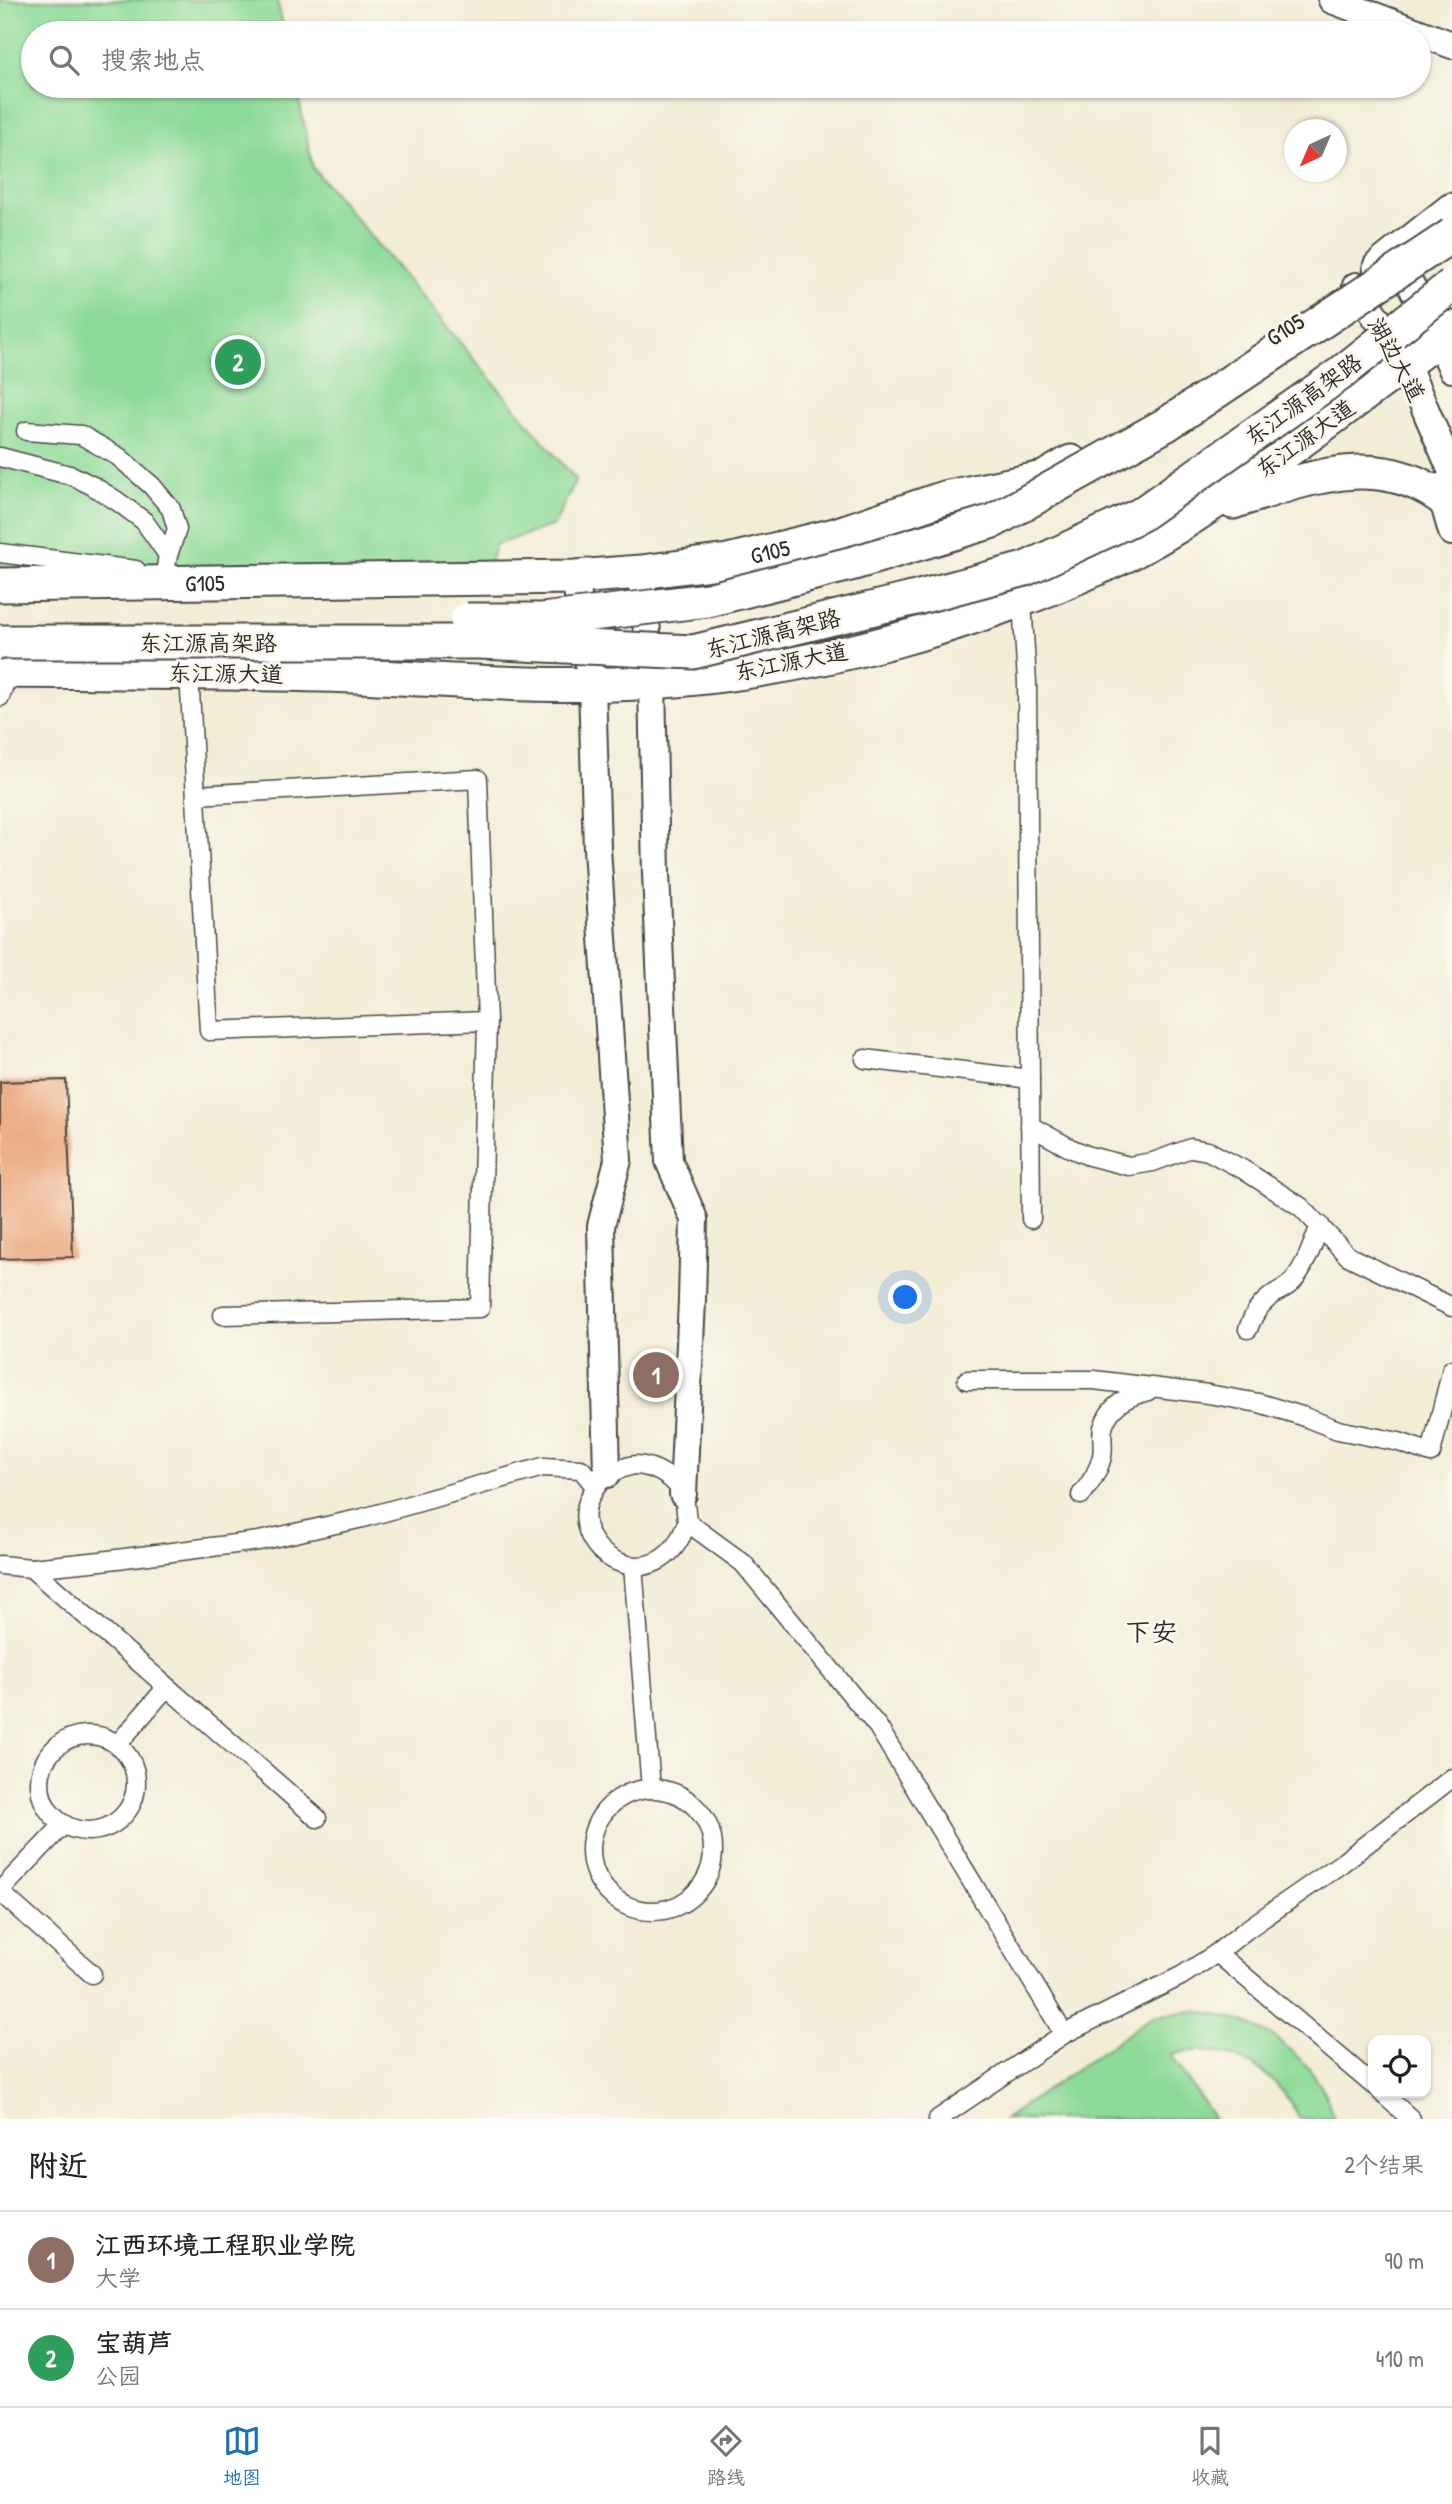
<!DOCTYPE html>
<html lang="zh">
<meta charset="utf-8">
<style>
:root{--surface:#fff;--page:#f6f6f6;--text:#222;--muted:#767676;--line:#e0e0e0;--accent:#1f6fb2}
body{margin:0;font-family:"Patrick Hand","LXGW WenKai TC",sans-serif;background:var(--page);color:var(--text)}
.controls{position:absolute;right:21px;bottom:21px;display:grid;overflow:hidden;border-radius:14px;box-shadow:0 2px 5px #0004}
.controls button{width:63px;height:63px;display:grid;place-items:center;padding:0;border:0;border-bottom:2px solid var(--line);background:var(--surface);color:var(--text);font:35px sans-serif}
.compass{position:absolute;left:1284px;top:119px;width:63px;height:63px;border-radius:50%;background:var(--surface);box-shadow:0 2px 5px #0004;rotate:224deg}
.you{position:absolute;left:906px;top:1298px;width:24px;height:24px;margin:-18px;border:5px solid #fff;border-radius:50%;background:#1a73e8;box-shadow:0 0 0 10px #1a73e833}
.badge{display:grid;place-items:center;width:46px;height:46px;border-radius:50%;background:var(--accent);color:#fff;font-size:23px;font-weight:700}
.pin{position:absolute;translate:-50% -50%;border:4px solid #fff;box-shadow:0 2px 7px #0006}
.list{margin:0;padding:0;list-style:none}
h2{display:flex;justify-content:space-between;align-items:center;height:91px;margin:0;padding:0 28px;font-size:30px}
h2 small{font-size:23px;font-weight:400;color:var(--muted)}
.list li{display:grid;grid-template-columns:46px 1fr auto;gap:21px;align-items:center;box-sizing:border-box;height:98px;padding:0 28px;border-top:2px solid var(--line)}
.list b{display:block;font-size:26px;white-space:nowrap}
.list p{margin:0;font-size:23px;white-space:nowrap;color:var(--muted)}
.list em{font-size:23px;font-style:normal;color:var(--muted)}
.icon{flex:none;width:38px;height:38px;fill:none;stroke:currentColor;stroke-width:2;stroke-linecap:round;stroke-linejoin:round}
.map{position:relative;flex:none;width:1452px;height:2119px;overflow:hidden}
.search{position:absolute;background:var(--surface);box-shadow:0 2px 5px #0004;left:21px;right:21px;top:21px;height:77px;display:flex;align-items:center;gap:18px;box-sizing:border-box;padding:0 24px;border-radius:38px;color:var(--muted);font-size:26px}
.sheet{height:287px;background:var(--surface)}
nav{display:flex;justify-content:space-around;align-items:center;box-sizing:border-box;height:98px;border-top:2px solid var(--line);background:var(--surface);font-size:19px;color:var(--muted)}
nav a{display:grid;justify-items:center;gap:4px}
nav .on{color:var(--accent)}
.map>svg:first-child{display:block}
.green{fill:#8cda98;stroke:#5c8262;stroke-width:2}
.building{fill:#e89d6f}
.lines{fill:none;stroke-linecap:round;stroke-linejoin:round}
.street-casing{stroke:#494845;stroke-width:21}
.secondary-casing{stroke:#494845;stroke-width:30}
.highway-casing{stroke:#494845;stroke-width:37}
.street{stroke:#fff;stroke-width:18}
.secondary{stroke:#fff;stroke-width:26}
.highway{stroke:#fff;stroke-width:33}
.highway-bridge-casing{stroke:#494845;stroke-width:37;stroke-linecap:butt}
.highway-bridge{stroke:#fff;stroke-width:33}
.labels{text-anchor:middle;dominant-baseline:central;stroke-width:6;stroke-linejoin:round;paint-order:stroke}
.street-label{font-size:23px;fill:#2b2b2b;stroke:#fbf7ec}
.quarter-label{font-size:26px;fill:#2b2b2b;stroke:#fbf7ec}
</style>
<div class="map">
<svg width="1452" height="2119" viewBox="0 0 1452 2119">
<rect width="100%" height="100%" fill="#fbf7ec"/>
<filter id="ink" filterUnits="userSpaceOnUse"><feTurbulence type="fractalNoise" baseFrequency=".0143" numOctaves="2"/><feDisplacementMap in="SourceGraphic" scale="14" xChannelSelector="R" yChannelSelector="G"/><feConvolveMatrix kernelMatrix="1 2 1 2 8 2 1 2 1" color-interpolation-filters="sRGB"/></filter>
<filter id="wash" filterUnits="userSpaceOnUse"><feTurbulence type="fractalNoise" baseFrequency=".00686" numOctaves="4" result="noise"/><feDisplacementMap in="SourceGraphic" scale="28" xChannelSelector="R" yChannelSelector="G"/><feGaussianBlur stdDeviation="1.57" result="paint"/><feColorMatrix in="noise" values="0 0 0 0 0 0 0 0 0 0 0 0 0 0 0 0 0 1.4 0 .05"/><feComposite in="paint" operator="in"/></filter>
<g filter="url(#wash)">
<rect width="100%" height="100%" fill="#f3edd7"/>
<g class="green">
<path d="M0 0H277L285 33H33V86H296L313 168 576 480 554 525 495 545 483 590 0 584Z"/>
<path d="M1193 2011C1257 2016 1317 2054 1334 2119H1299C1277 2069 1225 2039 1171 2055L1214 2119H1005L1153 2016Z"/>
</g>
<g id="blocks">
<path class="building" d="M66 1080 73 1257 0 1259V1082Z"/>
</g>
</g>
<g filter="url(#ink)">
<use href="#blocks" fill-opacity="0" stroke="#494845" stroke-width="2"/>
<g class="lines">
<defs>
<g id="street">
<path d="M26 431 81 435 119 457 152 486 171 509 177 529 168 555 165 573"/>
<path d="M0 457 73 476 93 486 117 501 144 521 168 555"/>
<path d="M0 553 136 570"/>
<path d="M1022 601 1027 682 1031 1219"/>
<path d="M189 673 209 1031 487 1021"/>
<path d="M0 697 9 671"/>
<path d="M196 795 478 779 487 1021 480 1308 223 1315"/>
<path d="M865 1059 1030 1079"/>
<path d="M1030 1126 1070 1148 1089 1156 1129 1166 1153 1162 1191 1148 1208 1151 1244 1170 1301 1207 1348 1256 1452 1307"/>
<path d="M1248 1329C1254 1313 1260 1304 1274 1294 1280 1290 1288 1287 1293 1281 1306 1265 1313 1244 1320 1225"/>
<path d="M967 1380H1094L1208 1394 1259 1403 1302 1416 1338 1430 1399 1442 1431 1453 1452 1369"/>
<path d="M1081 1495C1090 1484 1099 1471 1102 1456 1104 1447 1101 1437 1103 1428 1109 1405 1128 1396 1148 1391"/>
<path d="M687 1522C659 1607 564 1552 590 1497 595 1487 601 1478 611 1473 618 1470 629 1465 636 1465 654 1466 677 1478 683 1496 686 1504 686 1514 687 1522L743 1563 878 1727 1064 2034 1181 1976 1217 1953 1373 2085"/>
<path d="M0 1565 31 1568 101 1561 259 1541 363 1518 543 1467 581 1469 595 1486"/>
<path d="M633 1566 651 1789"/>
<path d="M31 1568 317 1818"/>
<circle cx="88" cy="1783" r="48"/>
<path d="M117 1745 166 1688"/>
<circle cx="652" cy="1850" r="61"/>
<path d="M0 1891 64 1824"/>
<path d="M0 1892 92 1974"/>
<path d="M1217 1953 1246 1930 1342 1863 1452 1778"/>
<path d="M1382 2093 1411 2119"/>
<path d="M938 2119 1064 2034"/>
</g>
<g id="secondary">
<path d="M1332 0 1452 45"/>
<path d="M1395 255 1439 338 1452 369"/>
<path d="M1356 286 1406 364 1452 472"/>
<path d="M1439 487 1452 532"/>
<path d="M641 572 652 682 656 874 669 1161 694 1219 692 1300 683 1494"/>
<path d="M575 577 592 685 597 849 618 1160 601 1226 607 1474"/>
</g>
<g id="highway">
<path d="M1380 267 1452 210"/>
<path d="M1233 502C1309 478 1384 447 1452 506"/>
<path id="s1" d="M0 585 575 577 641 572 728 561 835 535 944 498 1044 478 1071 462"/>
<path d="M0 671C119 672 238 672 357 676 454 680 554 689 651 682 815 671 980 625 1128 554 1174 531 1217 501 1259 471 1324 425 1388 377 1452 328"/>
</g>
</defs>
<use href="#street" class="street-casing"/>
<use href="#secondary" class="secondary-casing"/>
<use href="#highway" class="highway-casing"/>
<use href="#street" class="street"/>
<use href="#secondary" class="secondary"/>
<use href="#highway" class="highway"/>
<defs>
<g id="highway-bridge">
<path d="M467 620H542L708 600 854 563 993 521 1167 424 1452 235"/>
<path d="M0 642H479L693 652 916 598 1025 569 1140 515 1340 374 1452 285"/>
</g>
</defs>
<use href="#highway-bridge" class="highway-bridge-casing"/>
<use href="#highway-bridge" class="highway-bridge"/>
</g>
</g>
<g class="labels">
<g class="street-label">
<text transform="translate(1285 329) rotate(-32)">G105</text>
<text transform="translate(1397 359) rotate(61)">湖边大道</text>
<text transform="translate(1303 399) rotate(-36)">东江源高架路</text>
<text transform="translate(1305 438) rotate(-36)">东江源大道</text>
<text stroke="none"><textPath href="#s1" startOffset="772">G105</textPath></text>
<text stroke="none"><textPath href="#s1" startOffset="205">G105</textPath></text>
<text transform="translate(773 633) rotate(-14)">东江源高架路</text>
<text x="208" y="642">东江源高架路</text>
<text transform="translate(791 661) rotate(-11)">东江源大道</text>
<text transform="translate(226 673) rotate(1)">东江源大道</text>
</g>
<g class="quarter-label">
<text x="1151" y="1631">下安</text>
</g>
</g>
</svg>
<div class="controls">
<button><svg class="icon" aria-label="locate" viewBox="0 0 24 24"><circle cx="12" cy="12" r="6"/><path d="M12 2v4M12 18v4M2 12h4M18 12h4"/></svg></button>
</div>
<svg class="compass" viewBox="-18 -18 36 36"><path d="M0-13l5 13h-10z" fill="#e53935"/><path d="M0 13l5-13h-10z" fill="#767676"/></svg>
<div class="you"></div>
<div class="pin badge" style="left:656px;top:1375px;background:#8d6e63">1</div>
<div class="pin badge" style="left:238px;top:362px;background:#2e9e5b">2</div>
<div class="search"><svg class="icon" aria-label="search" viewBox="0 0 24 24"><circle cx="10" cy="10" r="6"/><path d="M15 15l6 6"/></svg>搜索地点</div>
</div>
<section class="sheet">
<h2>附近<small>2个结果</small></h2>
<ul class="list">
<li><span class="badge" style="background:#8d6e63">1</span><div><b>江西环境工程职业学院</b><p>大学</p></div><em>90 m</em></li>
<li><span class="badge" style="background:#2e9e5b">2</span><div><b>宝葫芦</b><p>公园</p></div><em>410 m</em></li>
</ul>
</section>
<nav>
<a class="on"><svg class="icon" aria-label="map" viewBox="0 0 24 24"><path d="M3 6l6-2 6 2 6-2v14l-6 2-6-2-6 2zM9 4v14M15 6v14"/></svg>地图</a>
<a><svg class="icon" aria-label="directions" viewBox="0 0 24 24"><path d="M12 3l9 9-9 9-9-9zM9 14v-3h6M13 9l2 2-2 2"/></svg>路线</a>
<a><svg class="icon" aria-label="saved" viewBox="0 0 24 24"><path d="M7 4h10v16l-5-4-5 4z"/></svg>收藏</a>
</nav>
